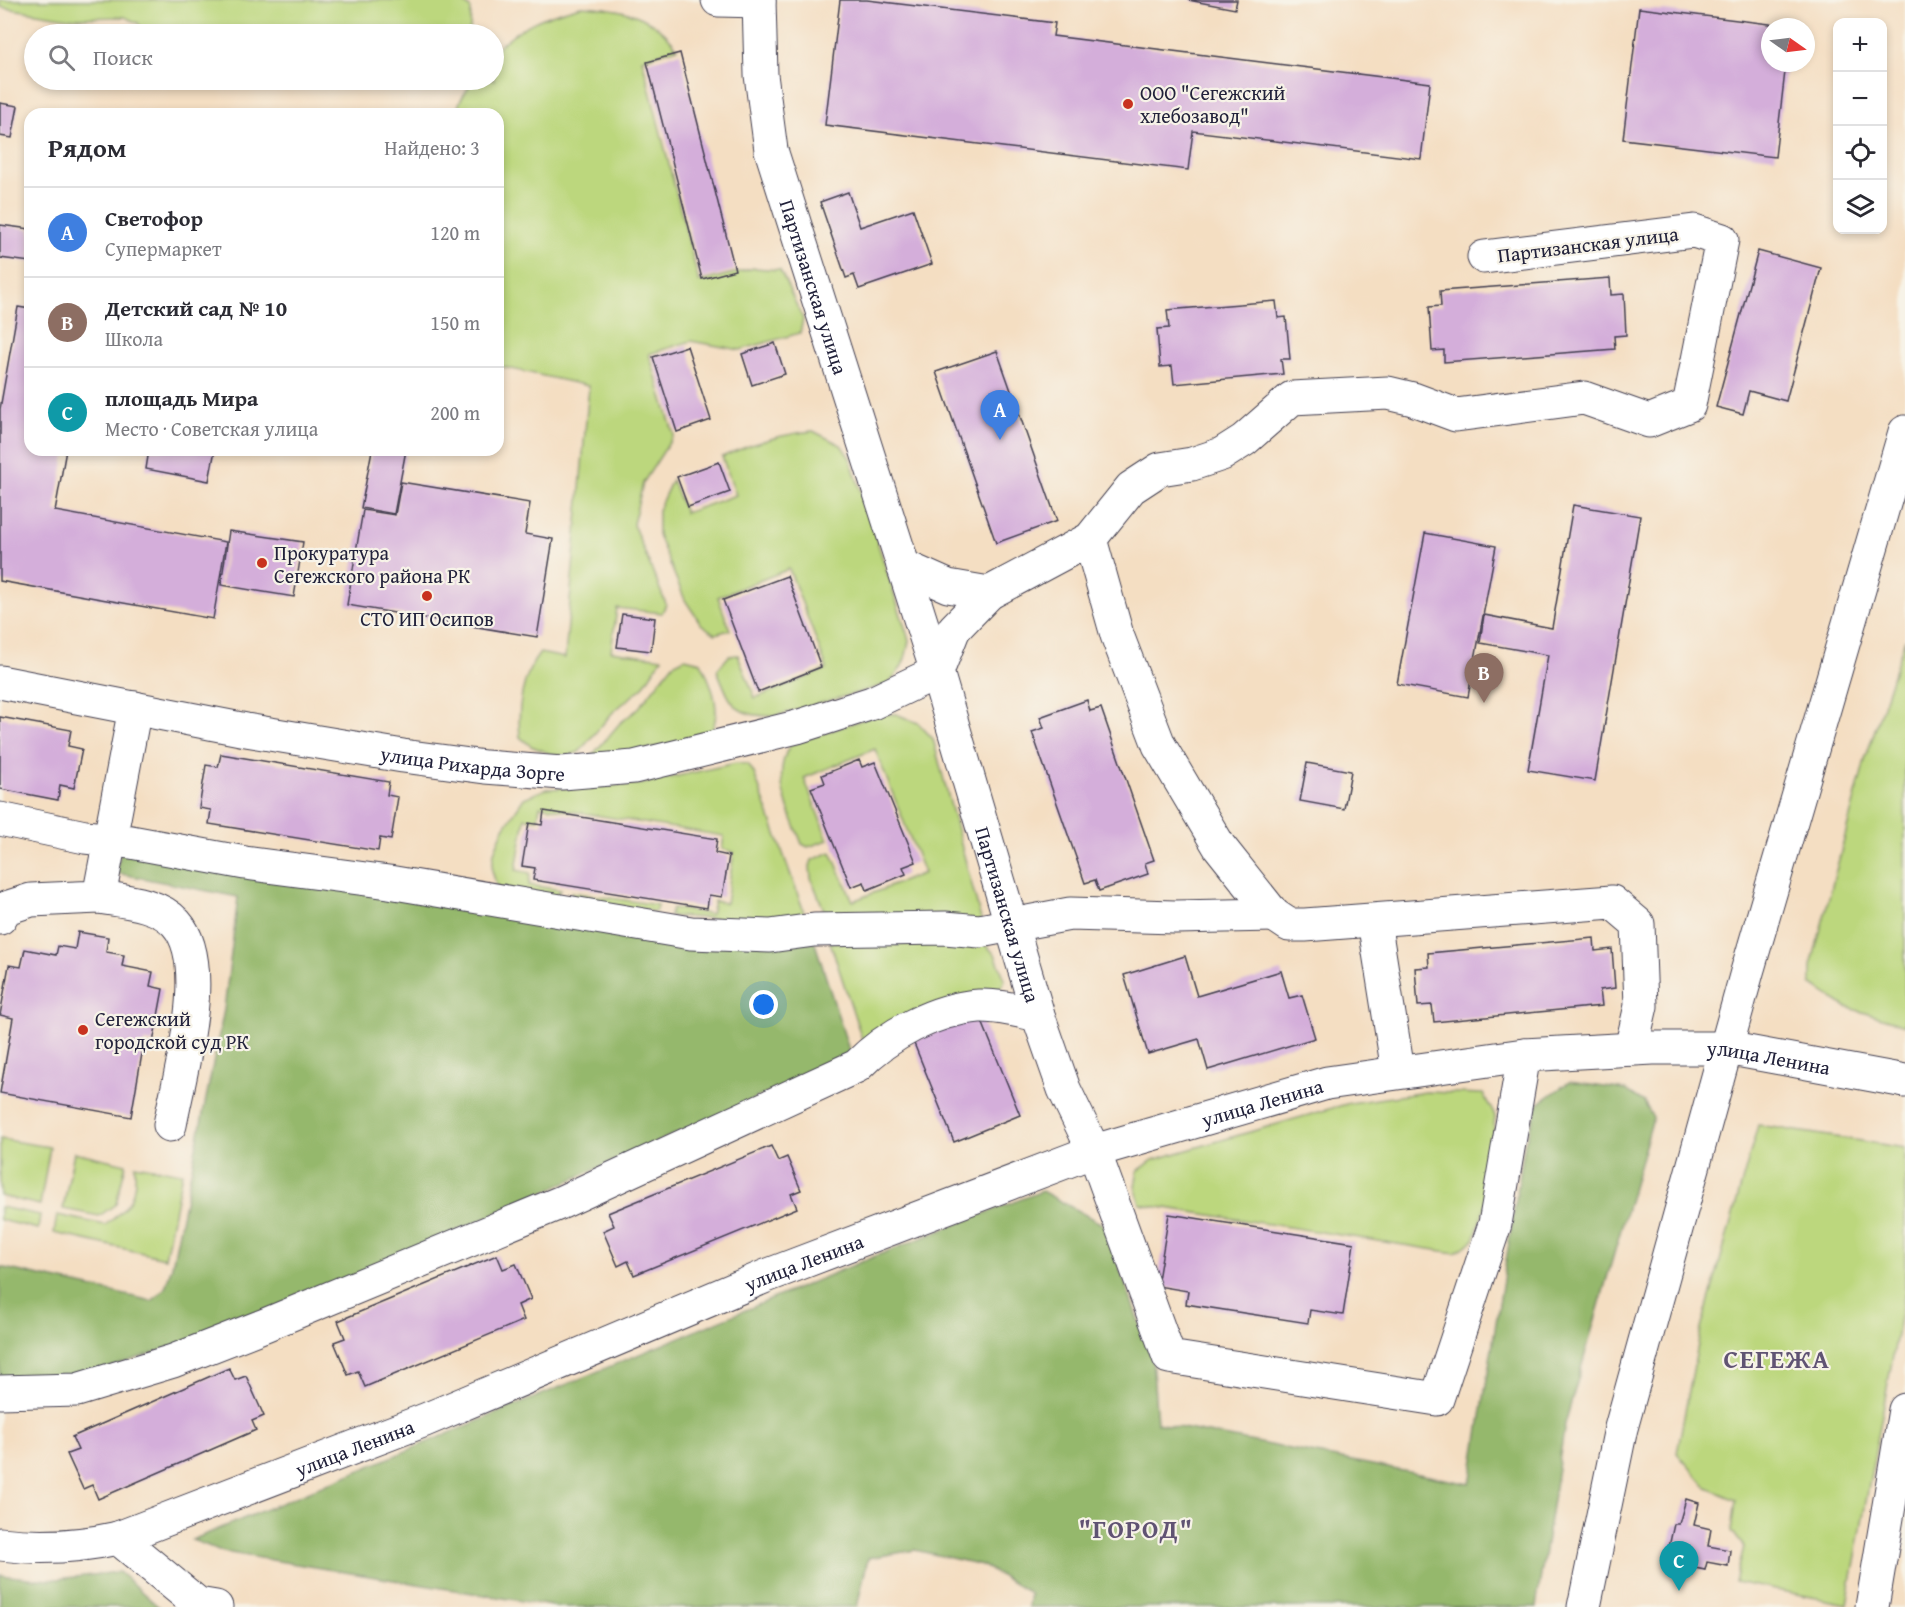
<!DOCTYPE html>
<html lang="ru">
<meta charset="utf-8">
<style>
:root{--surface:#fff;--page:#f7f7f7;--text:#2b2b33;--muted:#7c7c81;--line:#e1e1e2;--accent:#b45309}
body{margin:0;font-family:"Gentium Book Plus",serif;background:var(--page);color:var(--text)}
.controls{position:absolute;right:18px;top:18px;display:grid;overflow:hidden;border-radius:12px;box-shadow:0 3px 9px #0003}
.controls button{width:54px;height:54px;display:grid;place-items:center;padding:0;border:0;border-bottom:2px solid var(--line);background:var(--surface);color:var(--text);font:30px sans-serif}
.compass{position:absolute;left:1761px;top:18px;width:54px;height:54px;border-radius:50%;background:var(--surface);box-shadow:0 3px 9px #0003;rotate:104deg}
.you{position:absolute;left:764px;top:1005px;width:21px;height:21px;margin:-15px;border:4px solid #fff;border-radius:50%;background:#1a73e8;box-shadow:0 0 0 9px #1a73e833}
.badge{display:grid;place-items:center;width:39px;height:39px;border-radius:50%;background:var(--accent);color:#fff;font-size:20px;font-weight:700}
.pin{position:absolute;translate:-50% -50px;filter:drop-shadow(0 2px 3px #0008)}
.pin::after{content:'';position:absolute;top:32px;width:21px;height:18px;background:inherit;clip-path:polygon(0 0,100% 0,50% 100%)}
.list{margin:0;padding:0;list-style:none}
h2{display:flex;justify-content:space-between;align-items:center;height:78px;margin:0;padding:0 24px;font-size:26px}
h2 small{font-size:20px;font-weight:400;color:var(--muted)}
.list li{display:grid;grid-template-columns:39px 1fr auto;gap:18px;align-items:center;box-sizing:border-box;height:90px;padding:0 24px;border-top:2px solid var(--line)}
.list b{display:block;font-size:22px;white-space:nowrap}
.list p{margin:0;font-size:20px;white-space:nowrap;color:var(--muted)}
.list em{font-size:20px;font-style:normal;color:var(--muted)}
.icon{flex:none;width:33px;height:33px;fill:none;stroke:currentColor;stroke-width:2;stroke-linecap:round;stroke-linejoin:round}
.map{position:relative;flex:none;width:1905px;height:1607px;overflow:hidden}
.search{position:absolute;background:var(--surface);box-shadow:0 3px 9px #0003;left:24px;top:24px;width:480px;height:66px;display:flex;align-items:center;gap:15px;box-sizing:border-box;padding:0 21px;border-radius:33px;color:var(--muted);font-size:22px}
.panel{position:absolute;background:var(--surface);box-shadow:0 3px 9px #0003;left:24px;top:108px;width:480px;height:348px;border-radius:18px}
.map>svg:first-child{display:block}
.green{fill:#bcd77d;stroke:#6f7c5c;stroke-width:1.5}
.forest{fill:#95b86c;stroke:#5c6d54;stroke-width:1.5}
.building{fill:#d4aeda}
.lines{fill:none;stroke-linecap:round;stroke-linejoin:round}
.minor-casing{stroke:#423e4f;stroke-width:35}
.minor{stroke:#fff;stroke-width:33}
.poi-dot{fill:#c8321e;stroke:#f7f3e8;stroke-width:2}
.labels{text-anchor:middle;dominant-baseline:central;stroke-width:4.5;stroke-linejoin:round;paint-order:stroke}
.poi-label{font-size:20px;fill:#22223b;stroke:#f7f3e8;text-anchor:start}
.street-label{font-size:20px;fill:#22223b;stroke:#f7f3e8}
.district-label{font-size:26px;font-weight:bold;letter-spacing:1.5px;fill:#605373;stroke:#f7f3e8}
</style>
<div class="map">
<svg width="1905" height="1607" viewBox="0 0 1905 1607">
<rect width="100%" height="100%" fill="#f7f3e8"/>
<filter id="ink" filterUnits="userSpaceOnUse"><feTurbulence type="fractalNoise" baseFrequency=".0167" numOctaves="2"/><feDisplacementMap in="SourceGraphic" scale="12" xChannelSelector="R" yChannelSelector="G"/><feConvolveMatrix kernelMatrix="1 2 1 2 8 2 1 2 1" color-interpolation-filters="sRGB"/></filter>
<filter id="wash" filterUnits="userSpaceOnUse"><feTurbulence type="fractalNoise" baseFrequency=".008" numOctaves="4" result="noise"/><feDisplacementMap in="SourceGraphic" scale="24" xChannelSelector="R" yChannelSelector="G"/><feGaussianBlur stdDeviation="1.35" result="paint"/><feColorMatrix in="noise" values="0 0 0 0 0 0 0 0 0 0 0 0 0 0 0 0 0 1.4 0 .05"/><feComposite in="paint" operator="in"/></filter>
<g filter="url(#wash)">
<rect width="100%" height="100%" fill="#f4dec2"/>
<g class="green">
<path d="M0 0H461L471 9 470 29 465 34H146L138 23 125 17 68 18 0 7Z"/>
<path d="M581 6C620 8 654 14 677 48L642 59 699 282 754 268 780 270 803 319 800 333 740 350 691 341 649 354 674 435 643 483 633 524 666 604 662 613 617 608 611 651 662 658 643 687 613 712 579 752 568 756 551 754 531 746 520 737C517 709 522 675 540 653L565 658 589 386 498 366V114H456L460 101 473 80H494V51C521 24 544 16 581 6Z"/>
<path d="M813 431 841 445 850 458 909 640C906 660 902 670 888 684L775 716C734 716 732 707 717 670L729 656 738 655 755 698 827 669 789 569 718 597 730 630 715 634 701 624 685 600 658 535V510L672 480 685 513 736 495 722 457C752 443 780 434 813 431Z"/>
<path d="M1905 639V1025L1846 1007 1811 984V966L1865 760Z"/>
<path d="M685 658 701 662C712 685 725 715 707 738L588 760 620 723 638 709 673 664Z"/>
<path d="M896 714 918 723 933 739 982 923 826 915 811 878 810 866 812 860 831 852 853 901 924 873 875 749 804 778 828 840 808 847 802 844C790 811 770 778 790 745L876 715Z"/>
<path d="M736 763 748 764 754 773 803 909V918L795 923 670 916 672 908 711 914 714 901 726 903 734 852 722 849 724 836 540 806 538 819 525 818 516 870 530 873 529 885 561 890 554 898 498 891 492 870 494 852 504 828 524 798 546 789 642 784Z"/>
<path d="M571 892 658 905 655 912 572 898Z"/>
<path d="M830 942 984 944 995 954 1005 980 1000 989 991 994 863 1042Z"/>
<path d="M1426 1092 1483 1094 1495 1116 1488 1196 1474 1240 1455 1253 1140 1204 1135 1186 1138 1171 1153 1160 1350 1103Z"/>
<path d="M1758 1125 1905 1148V1291L1847 1604 1735 1582 1744 1547 1732 1531 1736 1500 1707 1488 1677 1453 1701 1329Z"/>
<path d="M0 1139 50 1147 40 1205 0 1196Z"/>
<path d="M74 1152 126 1164 116 1204 99 1216 63 1209Z"/>
<path d="M135 1165 182 1173 165 1258 54 1233 57 1215 105 1225C130 1207 137 1196 135 1165Z"/>
<path d="M0 1207 40 1215 38 1229 0 1220Z"/>
</g>
<g class="forest">
<path d="M121 851 815 943 851 1056 262 1317 74 1379 0 1381V1267L152 1301 165 1288 172 1266 224 1010 238 897 116 873Z"/>
<path d="M1569 1082 1626 1090 1644 1102 1653 1118 1565 1424 1536 1607H1028L1030 1593 982 1565 915 1550 868 1558 857 1607H558L224 1552 192 1540 873 1257 1042 1191 1104 1225 1152 1358 1157 1423 1470 1484 1525 1143 1538 1104Z"/>
<path d="M119 1572 159 1607H0V1575L48 1580Z"/>
</g>
<g id="blocks">
<g class="building">
<path d="M840 0H867L1055 23 1053 36 1430 83 1421 159 1193 131 1188 170 825 125Z"/>
<path d="M1188 0H1237L1235 9Z"/>
<path d="M1639 8 1786 26 1770 27V63H1786L1775 157 1623 139Z"/>
<path d="M680 53 735 270 702 279 647 62Z"/>
<path d="M0 103 18 106 12 138 0 136Z"/>
<path d="M848 192 860 227 913 209 932 264 859 289 854 275 846 278 820 202Z"/>
<path d="M0 225 30 229V262L0 258Z"/>
<path d="M1758 251 1821 268 1786 401 1749 391 1743 414 1716 407Z"/>
<path d="M1610 278 1611 295 1624 294 1626 335 1614 336 1615 349 1444 362V350L1432 351 1429 307 1441 306 1440 291Z"/>
<path d="M1276 301 1278 318 1286 317 1290 359H1281L1283 374 1174 384 1172 366 1160 367 1157 329 1169 328 1167 310Z"/>
<path d="M18 307 30 309V450H66L55 511 226 542 213 619 0 581V409Z"/>
<path d="M775 343 785 374 752 385 742 354Z"/>
<path d="M687 346 711 420 677 432 653 357Z"/>
<path d="M997 351 1057 521 996 543 936 372Z"/>
<path d="M149 450H215L209 481 146 469Z"/>
<path d="M372 450H406L394 514 361 508Z"/>
<path d="M719 462 730 492 688 507 677 477Z"/>
<path d="M401 482 530 503 525 534 553 539 537 637 347 605 363 510 395 515Z"/>
<path d="M1573 505 1640 516 1595 781 1528 770 1548 655 1480 643 1484 615 1552 628Z"/>
<path d="M229 531 303 542 294 597 221 585Z"/>
<path d="M1425 533 1496 546 1468 697 1397 684Z"/>
<path d="M787 576 821 667 758 692 723 600Z"/>
<path d="M622 614 655 618 651 651 617 647Z"/>
<path d="M1087 700 1090 711 1101 708 1154 860 1145 863 1148 874 1099 891 1095 880 1085 883 1032 732 1044 728 1040 717Z"/>
<path d="M0 717 71 730 68 746 82 749 74 788 60 785 58 800 0 789Z"/>
<path d="M221 754 389 782 387 795 398 797 391 840 380 838 378 851 209 824 211 810 199 808 206 765 218 767Z"/>
<path d="M859 760 862 767 875 762 916 862 903 867 906 874 867 890 864 882 851 887 811 788 825 783 822 775Z"/>
<path d="M1307 763 1351 771 1344 809 1300 801Z"/>
<path d="M544 811 717 839 715 853 729 856 722 897 709 895 707 908 533 880 535 868 522 866 529 823 542 825Z"/>
<path d="M78 932 108 937 106 952 124 955 122 966 153 972 150 986 163 989 153 1043 144 1042 131 1117 0 1093 13 1018 0 1015 9 965 21 967 25 949 56 955 58 946 75 949Z"/>
<path d="M1594 938 1595 951 1612 949 1615 988 1600 990 1602 1006 1434 1022 1432 1005 1418 1006 1415 968 1429 967 1428 953Z"/>
<path d="M1185 956 1197 996 1281 971 1289 998 1302 995 1315 1038 1208 1070 1199 1039 1148 1054 1124 975Z"/>
<path d="M979 1014 1020 1115 954 1142 913 1041Z"/>
<path d="M771 1146 778 1161 787 1157 801 1190 791 1194 797 1208 634 1275 628 1261 618 1266 603 1231 614 1226 608 1213Z"/>
<path d="M1169 1214 1354 1243 1343 1315 1310 1310 1308 1323 1186 1304 1188 1291 1157 1286Z"/>
<path d="M497 1255 503 1269 516 1264 531 1299 518 1305 524 1320 365 1387 358 1371 348 1375 334 1342 345 1338 338 1321Z"/>
<path d="M229 1368 235 1380 246 1376 264 1416 252 1421 256 1430 98 1499 92 1485 83 1489 67 1454 78 1450 72 1437Z"/>
<path d="M1686 1499 1699 1503 1694 1525 1711 1529 1708 1546 1730 1550 1728 1566 1707 1562 1705 1570 1681 1565 1676 1568 1665 1551 1669 1547 1674 1524H1679Z"/>
</g>
</g>
</g>
<g filter="url(#ink)">
<use href="#blocks" fill-opacity="0" stroke="#423e4f" stroke-width="1.5"/>
<g class="lines">
<defs>
<g id="minor">
<path d="M718 0 759 1"/>
<path id="s1" d="M759 0 761 75 771 150 937 672 1038 1015 1064 1089 1094 1151 1169 1357 1437 1399 1495 1224 1524 1055"/>
<path d="M1090 539 1117 635 1159 745 1219 846 1274 915 1289 925H1305L1612 902 1638 924 1641 1006 1631 1049"/>
<path d="M903 566 948 586 989 593"/>
<path id="s2" d="M0 682 246 730 403 756 485 767 562 773 634 767 797 727 872 703 937 672 954 629 989 593 1090 539 1131 488 1160 469 1192 464 1222 454 1244 440 1292 398 1388 393 1413 399 1456 415 1584 398 1649 421 1689 405 1722 240 1694 231 1484 257"/>
<path d="M0 819 85 837 131 842 245 863 389 882 691 933 770 936 814 930 945 928 980 931 1070 914 1175 917 1274 915"/>
<path d="M99 897C124 901 158 903 176 923 213 964 179 1075 170 1125"/>
<path d="M0 918 6 908 31 900 99 897 135 708"/>
<path d="M1374 921 1398 1071"/>
<path d="M0 1392 77 1390 173 1361 265 1325 562 1202 857 1066C887 1035 935 1009 979 1006 998 1005 1019 1011 1038 1015"/>
<path d="M118 1538 198 1604 216 1607"/>
<path id="s3" d="M0 1544C41 1549 78 1547 118 1538L425 1420 766 1276 1094 1151 1327 1083 1524 1055 1653 1048H1726L1905 1081"/>
<path d="M1584 1607 1621 1428 1747 972 1905 432"/>
<path d="M1872 1607 1905 1410"/>
</g>
</defs>
<use href="#minor" class="minor-casing"/>
<use href="#minor" class="minor"/>
</g>
</g>
<g class="poi-dot">
<circle cx="1128" cy="104" r="6"/>
<circle cx="262" cy="563" r="6"/>
<circle cx="427" cy="596" r="6"/>
<circle cx="83" cy="1030" r="6"/>
</g>
<g class="labels">
<g class="poi-label">
<text x="1140" y="92">ООО "Сегежский<tspan x="1140" dy="23">хлебозавод"</tspan></text>
<text x="274" y="552">Прокуратура<tspan x="274" dy="23">Сегежского района РК</tspan></text>
<text x="427" y="618" text-anchor="middle">СТО ИП Осипов</text>
<text x="95" y="1018">Сегежский<tspan x="95" dy="23">городской суд РК</tspan></text>
</g>
<g class="street-label">
<text transform="translate(1588 244) rotate(-7)">Партизанская улица</text>
<text stroke="none"><textPath href="#s1" startOffset="294">Партизанская улица</textPath></text>
<text stroke="none"><textPath href="#s2" startOffset="480">улица Рихарда Зорге</textPath></text>
<text stroke="none"><textPath href="#s1" startOffset="951">Партизанская улица</textPath></text>
<text stroke="none"><textPath href="#s3" startOffset="1856">улица Ленина</textPath></text>
<text stroke="none"><textPath href="#s3" startOffset="1344">улица Ленина</textPath></text>
<text stroke="none"><textPath href="#s3" startOffset="858">улица Ленина</textPath></text>
<text stroke="none"><textPath href="#s3" startOffset="372">улица Ленина</textPath></text>
</g>
<g class="district-label">
<text x="1777" y="1358">СЕГЕЖА</text>
<text x="1136" y="1528">"ГОРОД"</text>
</g>
</g>
</svg>
<div class="controls">
<button>+</button>
<button>−</button>
<button><svg class="icon" aria-label="locate" viewBox="0 0 24 24"><circle cx="12" cy="12" r="6"/><path d="M12 2v4M12 18v4M2 12h4M18 12h4"/></svg></button>
<button><svg class="icon" aria-label="layers" viewBox="0 0 24 24"><path d="M12 4l9 5-9 5-9-5zM3 14l9 5 9-5"/></svg></button>
</div>
<svg class="compass" viewBox="-18 -18 36 36"><path d="M0-13l5 13h-10z" fill="#e53935"/><path d="M0 13l5-13h-10z" fill="#7c7c81"/></svg>
<div class="you"></div>
<div class="pin badge" style="left:1000px;top:440px;background:#3f7fe0">A</div>
<div class="pin badge" style="left:1484px;top:703px;background:#8d6e63">B</div>
<div class="pin badge" style="left:1679px;top:1591px;background:#0f9aa8">C</div>
<div class="search"><svg class="icon" aria-label="search" viewBox="0 0 24 24"><circle cx="10" cy="10" r="6"/><path d="M15 15l6 6"/></svg>Поиск</div>
<section class="panel">
<h2>Рядом<small>Найдено: 3</small></h2>
<ul class="list">
<li><span class="badge" style="background:#3f7fe0">A</span><div><b>Светофор</b><p>Супермаркет</p></div><em>120 m</em></li>
<li><span class="badge" style="background:#8d6e63">B</span><div><b>Детский сад № 10</b><p>Школа</p></div><em>150 m</em></li>
<li><span class="badge" style="background:#0f9aa8">C</span><div><b>площадь Мира</b><p>Место · Советская улица</p></div><em>200 m</em></li>
</ul>
</section>
</div>
